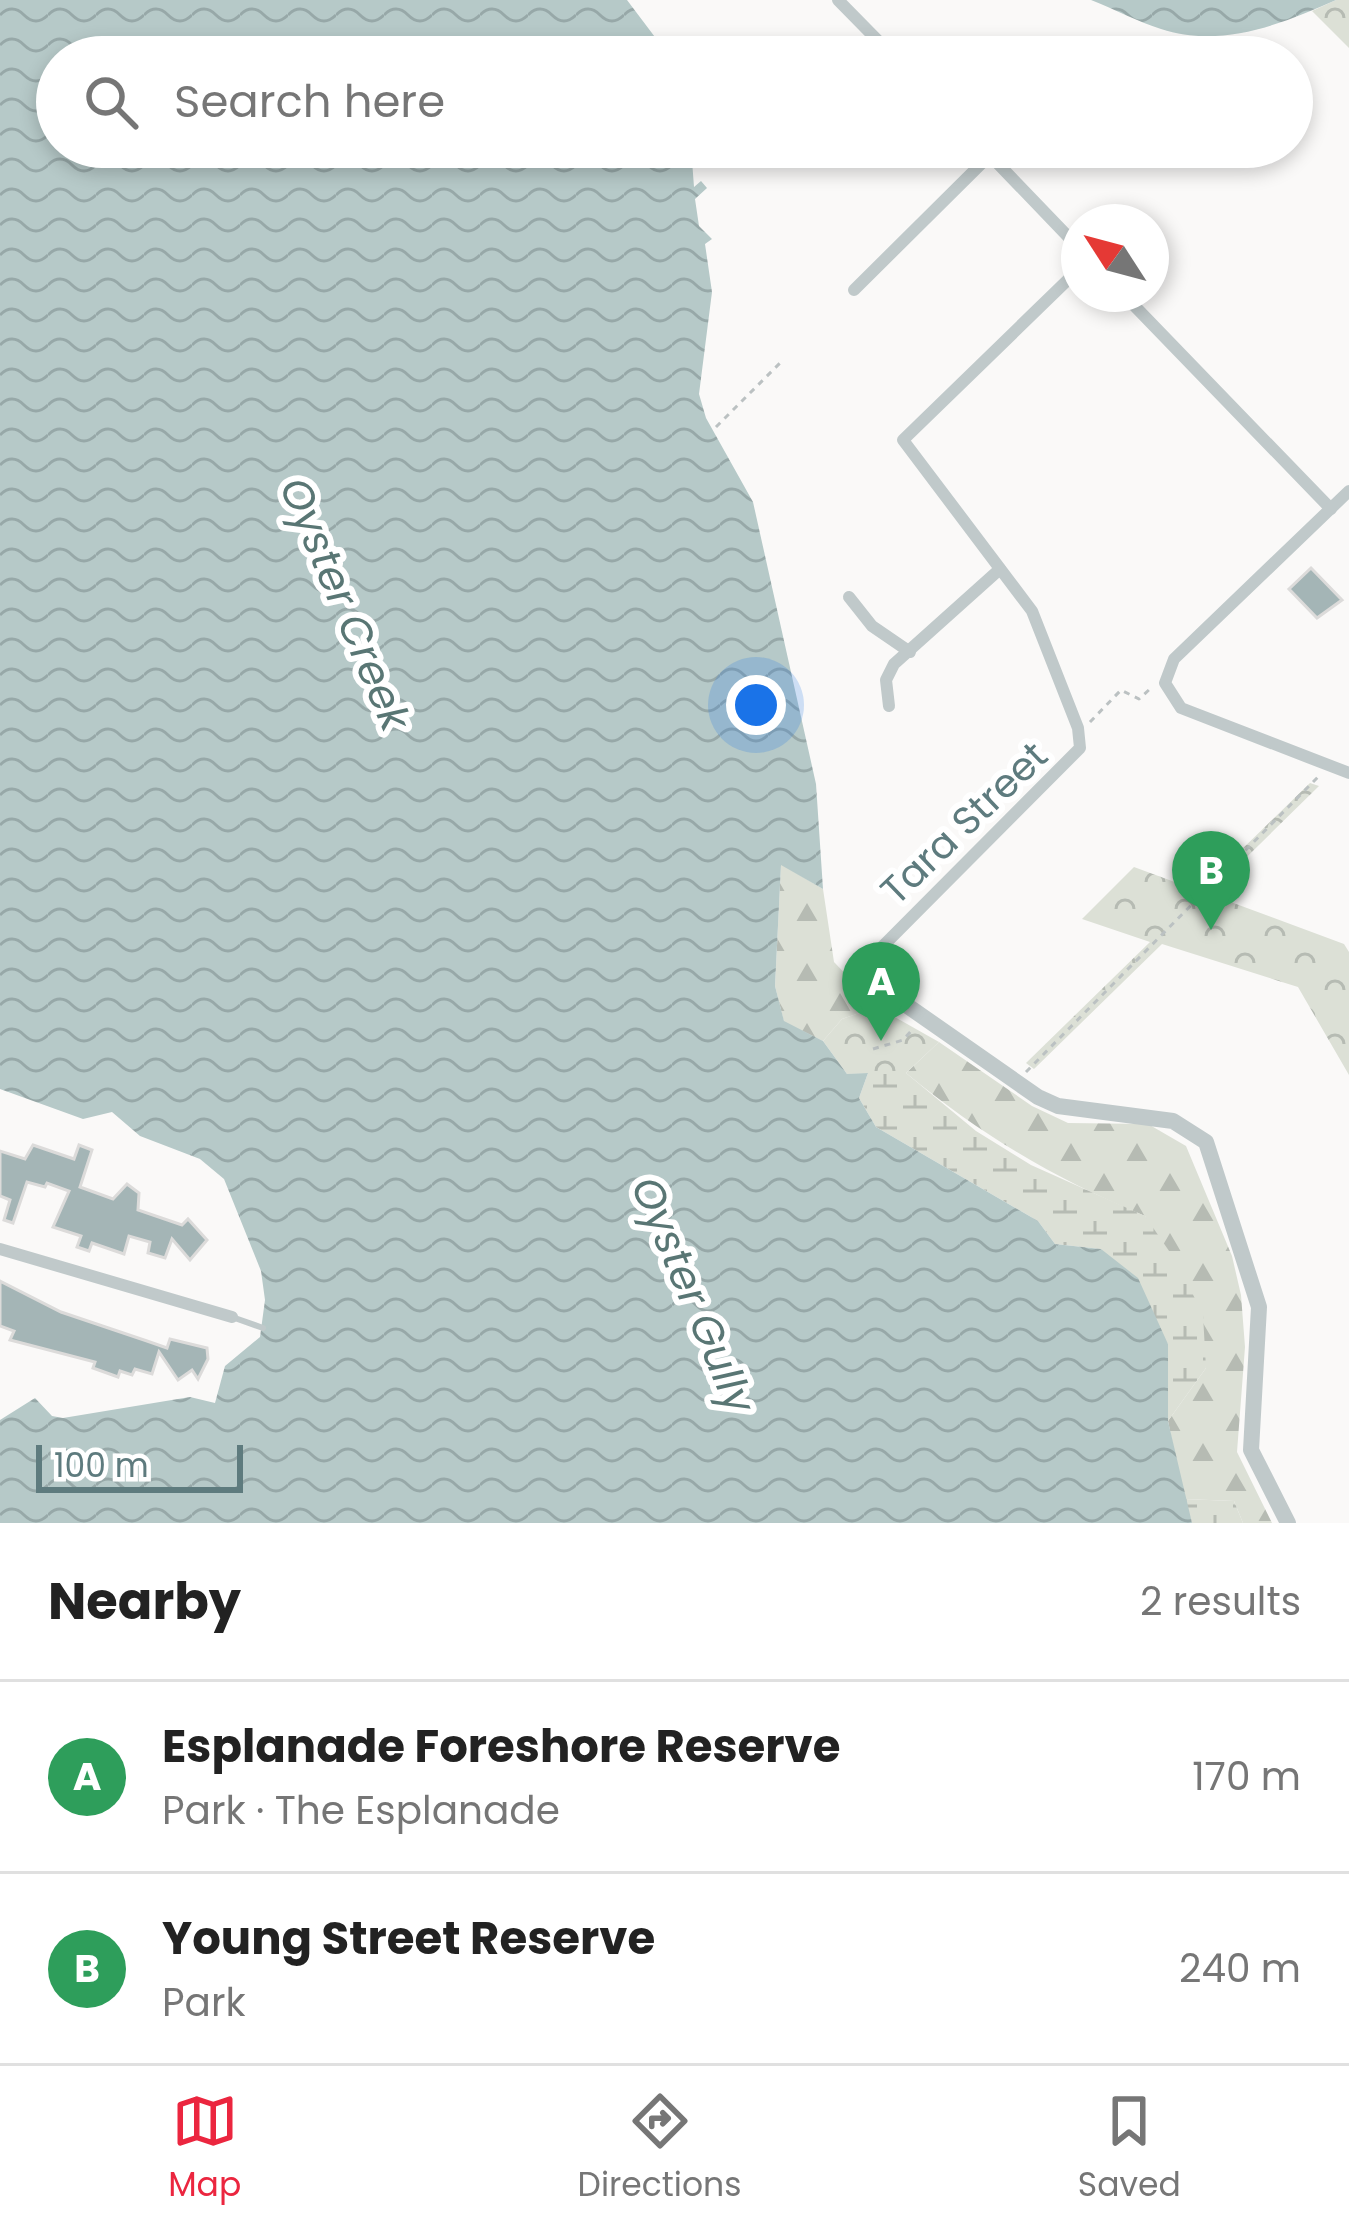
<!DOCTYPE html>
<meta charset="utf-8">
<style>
:root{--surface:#fff;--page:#f6f6f6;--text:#222;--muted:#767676;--line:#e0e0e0;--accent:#eb263f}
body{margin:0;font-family:Poppins,sans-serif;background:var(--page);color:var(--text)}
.compass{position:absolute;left:1061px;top:204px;width:108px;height:108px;border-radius:50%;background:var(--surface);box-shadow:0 6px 18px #0003;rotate:306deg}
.scale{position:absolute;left:36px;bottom:30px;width:207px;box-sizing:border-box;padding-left:12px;border:6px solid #5e7b7e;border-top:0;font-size:33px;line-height:42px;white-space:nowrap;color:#5e7b7e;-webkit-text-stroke:9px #fff;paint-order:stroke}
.you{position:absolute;left:756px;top:705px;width:42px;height:42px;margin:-30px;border:9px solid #fff;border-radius:50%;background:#1a73e8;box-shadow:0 0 0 18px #1a73e833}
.badge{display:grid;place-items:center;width:78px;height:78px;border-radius:50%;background:var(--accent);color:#fff;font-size:39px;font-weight:700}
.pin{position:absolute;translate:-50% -99px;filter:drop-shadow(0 3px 6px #0008)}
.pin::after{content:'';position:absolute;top:63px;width:42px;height:36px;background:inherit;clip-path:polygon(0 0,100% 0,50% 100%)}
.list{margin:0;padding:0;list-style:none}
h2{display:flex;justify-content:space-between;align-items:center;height:156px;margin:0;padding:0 48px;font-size:51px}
h2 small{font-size:39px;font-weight:400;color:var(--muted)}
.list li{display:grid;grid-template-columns:78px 1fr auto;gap:36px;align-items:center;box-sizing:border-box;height:192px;padding:0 48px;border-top:3px solid var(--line)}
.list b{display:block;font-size:45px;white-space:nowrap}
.list p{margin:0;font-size:39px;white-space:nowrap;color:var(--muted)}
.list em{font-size:39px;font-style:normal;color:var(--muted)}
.icon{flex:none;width:66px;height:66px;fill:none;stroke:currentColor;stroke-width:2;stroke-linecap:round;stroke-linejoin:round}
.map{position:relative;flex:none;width:1349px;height:1523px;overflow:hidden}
.search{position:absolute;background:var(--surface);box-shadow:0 6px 18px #0003;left:36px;right:36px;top:36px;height:132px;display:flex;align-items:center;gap:30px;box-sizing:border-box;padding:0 42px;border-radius:66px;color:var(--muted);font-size:45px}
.sheet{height:540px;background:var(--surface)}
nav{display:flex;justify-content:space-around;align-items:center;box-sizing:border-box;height:168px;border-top:3px solid var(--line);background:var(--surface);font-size:33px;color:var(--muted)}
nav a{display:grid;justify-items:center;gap:6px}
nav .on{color:var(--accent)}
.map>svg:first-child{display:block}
.forest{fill:url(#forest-firs)}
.wetland{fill:url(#wetland-marsh)}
.park{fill:url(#park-crowns)}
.water{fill:url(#water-waves)}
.building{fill:#a4b5b6;stroke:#dcdbda;stroke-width:3}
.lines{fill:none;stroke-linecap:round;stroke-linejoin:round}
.path{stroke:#bbc1c2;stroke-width:3;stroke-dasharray:6 6;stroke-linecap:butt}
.service{stroke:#c0c9ca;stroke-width:6}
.minor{stroke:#c0c9ca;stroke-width:12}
.tertiary{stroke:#c0c9ca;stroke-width:16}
.labels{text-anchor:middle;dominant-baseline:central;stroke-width:12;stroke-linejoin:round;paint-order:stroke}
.street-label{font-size:39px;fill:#5e7b7e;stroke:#fff}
.water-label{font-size:42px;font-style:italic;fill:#597674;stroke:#fff}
</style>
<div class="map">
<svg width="1349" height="1523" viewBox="0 0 1349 1523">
<defs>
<pattern id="forest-firs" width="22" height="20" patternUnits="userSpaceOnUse" patternTransform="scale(3)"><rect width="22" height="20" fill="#dce0d6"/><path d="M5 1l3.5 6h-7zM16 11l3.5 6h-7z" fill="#b6bbb3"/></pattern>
<pattern id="wetland-marsh" width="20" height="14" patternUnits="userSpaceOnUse" patternTransform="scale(3)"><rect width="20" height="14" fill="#dce0d6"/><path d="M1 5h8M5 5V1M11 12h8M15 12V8" fill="none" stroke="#b6bbb3"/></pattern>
<pattern id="park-crowns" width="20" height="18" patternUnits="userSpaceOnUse" patternTransform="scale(3)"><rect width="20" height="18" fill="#dce0d6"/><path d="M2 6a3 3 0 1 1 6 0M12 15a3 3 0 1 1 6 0" fill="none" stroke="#b6bbb3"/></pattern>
<pattern id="water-waves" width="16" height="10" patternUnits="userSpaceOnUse" patternTransform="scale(3)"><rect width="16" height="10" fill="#b6c9c8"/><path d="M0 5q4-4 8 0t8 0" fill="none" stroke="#97a8a8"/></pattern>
</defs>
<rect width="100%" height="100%" fill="#faf9f8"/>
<g class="forest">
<path d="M781 864 823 889 834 962 877 1007 842 1019 823 1041 784 1022 775 986Z"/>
<path d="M939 1042 1032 1106 1068 1123 1148 1124 1186 1146 1232 1256 1241 1295 1245 1347 1237 1452 1272 1523H1243L1234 1501 1184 1499 1168 1421 1206 1368 1145 1216C1055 1179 981 1135 906 1073Z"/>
</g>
<g class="wetland">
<path d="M868 1073H906L976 1131 1031 1165 1145 1216 1178 1264 1203 1315 1206 1368 1168 1421V1344L1101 1249 1055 1244 1038 1221 876 1127 859 1098Z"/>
<path d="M1184 1499 1234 1501 1243 1523H1192Z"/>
</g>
<g class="park">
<path d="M1336 0H1349V48L1312 11Z"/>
<path d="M1310 783 1319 786 1209 894 1344 944 1349 952V1075L1298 987 1162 944 1034 1069 1026 1063 1150 942 1082 919 1134 867 1199 891Z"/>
<path d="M877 1007 939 1042 906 1073 847 1074 823 1041 842 1019Z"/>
</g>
<g class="water">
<path d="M0 0H627L670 57H57V147H691L694 187 701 181 707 188 695 199 699 226 712 239 705 244 712 292 699 394 706 418 753 502 816 784 823 889 781 865 775 986 784 1021 823 1041 847 1074 868 1073 859 1098 876 1127 1038 1221 1055 1244 1101 1249 1138 1278 1168 1344V1421L1192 1523H0V1420L35 1398 52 1416 63 1418 190 1397 215 1403 225 1366 260 1337 265 1300 261 1271 224 1179 200 1159 140 1136 112 1112 83 1119 0 1089Z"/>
<path d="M1091 0H1336C1282 24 1221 49 1161 29 1138 22 1114 9 1091 0Z"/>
</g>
<g class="building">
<path d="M1311 568 1342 600 1317 618 1289 589Z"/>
<path d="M33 1145 74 1159 79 1145 92 1150 80 1187 113 1199 127 1184 139 1193 138 1210 182 1225 188 1219 207 1240 190 1260 172 1239 165 1258 148 1253 150 1242 129 1236 124 1254 92 1243 89 1251 77 1247 81 1236 53 1227 69 1191 47 1183 45 1187 27 1182 13 1223 4 1220 10 1200 0 1196V1151L25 1159Z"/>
<path d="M0 1281 61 1312 147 1341 167 1348 170 1339 207 1348 208 1359 198 1379 192 1370 178 1380 159 1352 152 1374 135 1369 132 1375 120 1371 118 1377 93 1368 95 1362 10 1340 14 1331 0 1326Z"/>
</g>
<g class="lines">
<g class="path">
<path d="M716 427 783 360"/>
<path d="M1090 722 1121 690 1139 699 1151 688"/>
<path d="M873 1049 903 1040 913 1029"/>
<path d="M1026 1072 1318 777"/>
</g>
<path class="service" d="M232 1317 263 1328"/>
<g class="minor">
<path d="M838 0 894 57"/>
<path d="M982 147 1079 248"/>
<path d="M854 290 990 155"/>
<path d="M1123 294 1331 509"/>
<path d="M1349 491 1174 659 1165 683 1181 708 1349 773"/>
<path d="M849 597 872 626 910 652"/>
<path d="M889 706 886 680 894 664 1000 569"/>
<path d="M875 954 1080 748 1078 728 1032 611 903 440 1079 269"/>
<path d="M0 1249 232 1317"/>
</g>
<path class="tertiary" d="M875 954 872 973 879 986 1038 1097 1058 1106 1173 1121 1206 1142 1259 1307 1251 1450 1288 1523"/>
</g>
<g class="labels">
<g class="street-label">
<text transform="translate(964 823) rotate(-44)">Tara Street</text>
</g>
<g class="water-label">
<text transform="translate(345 604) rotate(67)">Oyster Creek</text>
<text transform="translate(693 1295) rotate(67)">Oyster Gully</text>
</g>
</g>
</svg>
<svg class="compass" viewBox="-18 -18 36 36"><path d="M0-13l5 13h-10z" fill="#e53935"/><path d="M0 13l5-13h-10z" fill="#767676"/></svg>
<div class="scale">100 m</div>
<div class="you"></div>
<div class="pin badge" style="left:881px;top:1041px;background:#2e9e5b">A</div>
<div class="pin badge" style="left:1211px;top:930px;background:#2e9e5b">B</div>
<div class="search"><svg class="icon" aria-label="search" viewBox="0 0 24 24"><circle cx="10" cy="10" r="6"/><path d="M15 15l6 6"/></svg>Search here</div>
</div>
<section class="sheet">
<h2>Nearby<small>2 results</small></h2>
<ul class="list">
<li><span class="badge" style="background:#2e9e5b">A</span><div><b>Esplanade Foreshore Reserve</b><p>Park · The Esplanade</p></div><em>170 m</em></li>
<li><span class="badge" style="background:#2e9e5b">B</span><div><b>Young Street Reserve</b><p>Park</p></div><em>240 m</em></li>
</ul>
</section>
<nav>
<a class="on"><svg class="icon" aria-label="map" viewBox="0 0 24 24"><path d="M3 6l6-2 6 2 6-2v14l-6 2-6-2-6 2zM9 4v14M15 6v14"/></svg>Map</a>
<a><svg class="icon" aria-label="directions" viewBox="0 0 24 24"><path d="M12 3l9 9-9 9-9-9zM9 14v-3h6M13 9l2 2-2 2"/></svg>Directions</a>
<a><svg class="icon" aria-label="saved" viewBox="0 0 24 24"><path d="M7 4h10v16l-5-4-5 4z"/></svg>Saved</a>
</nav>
